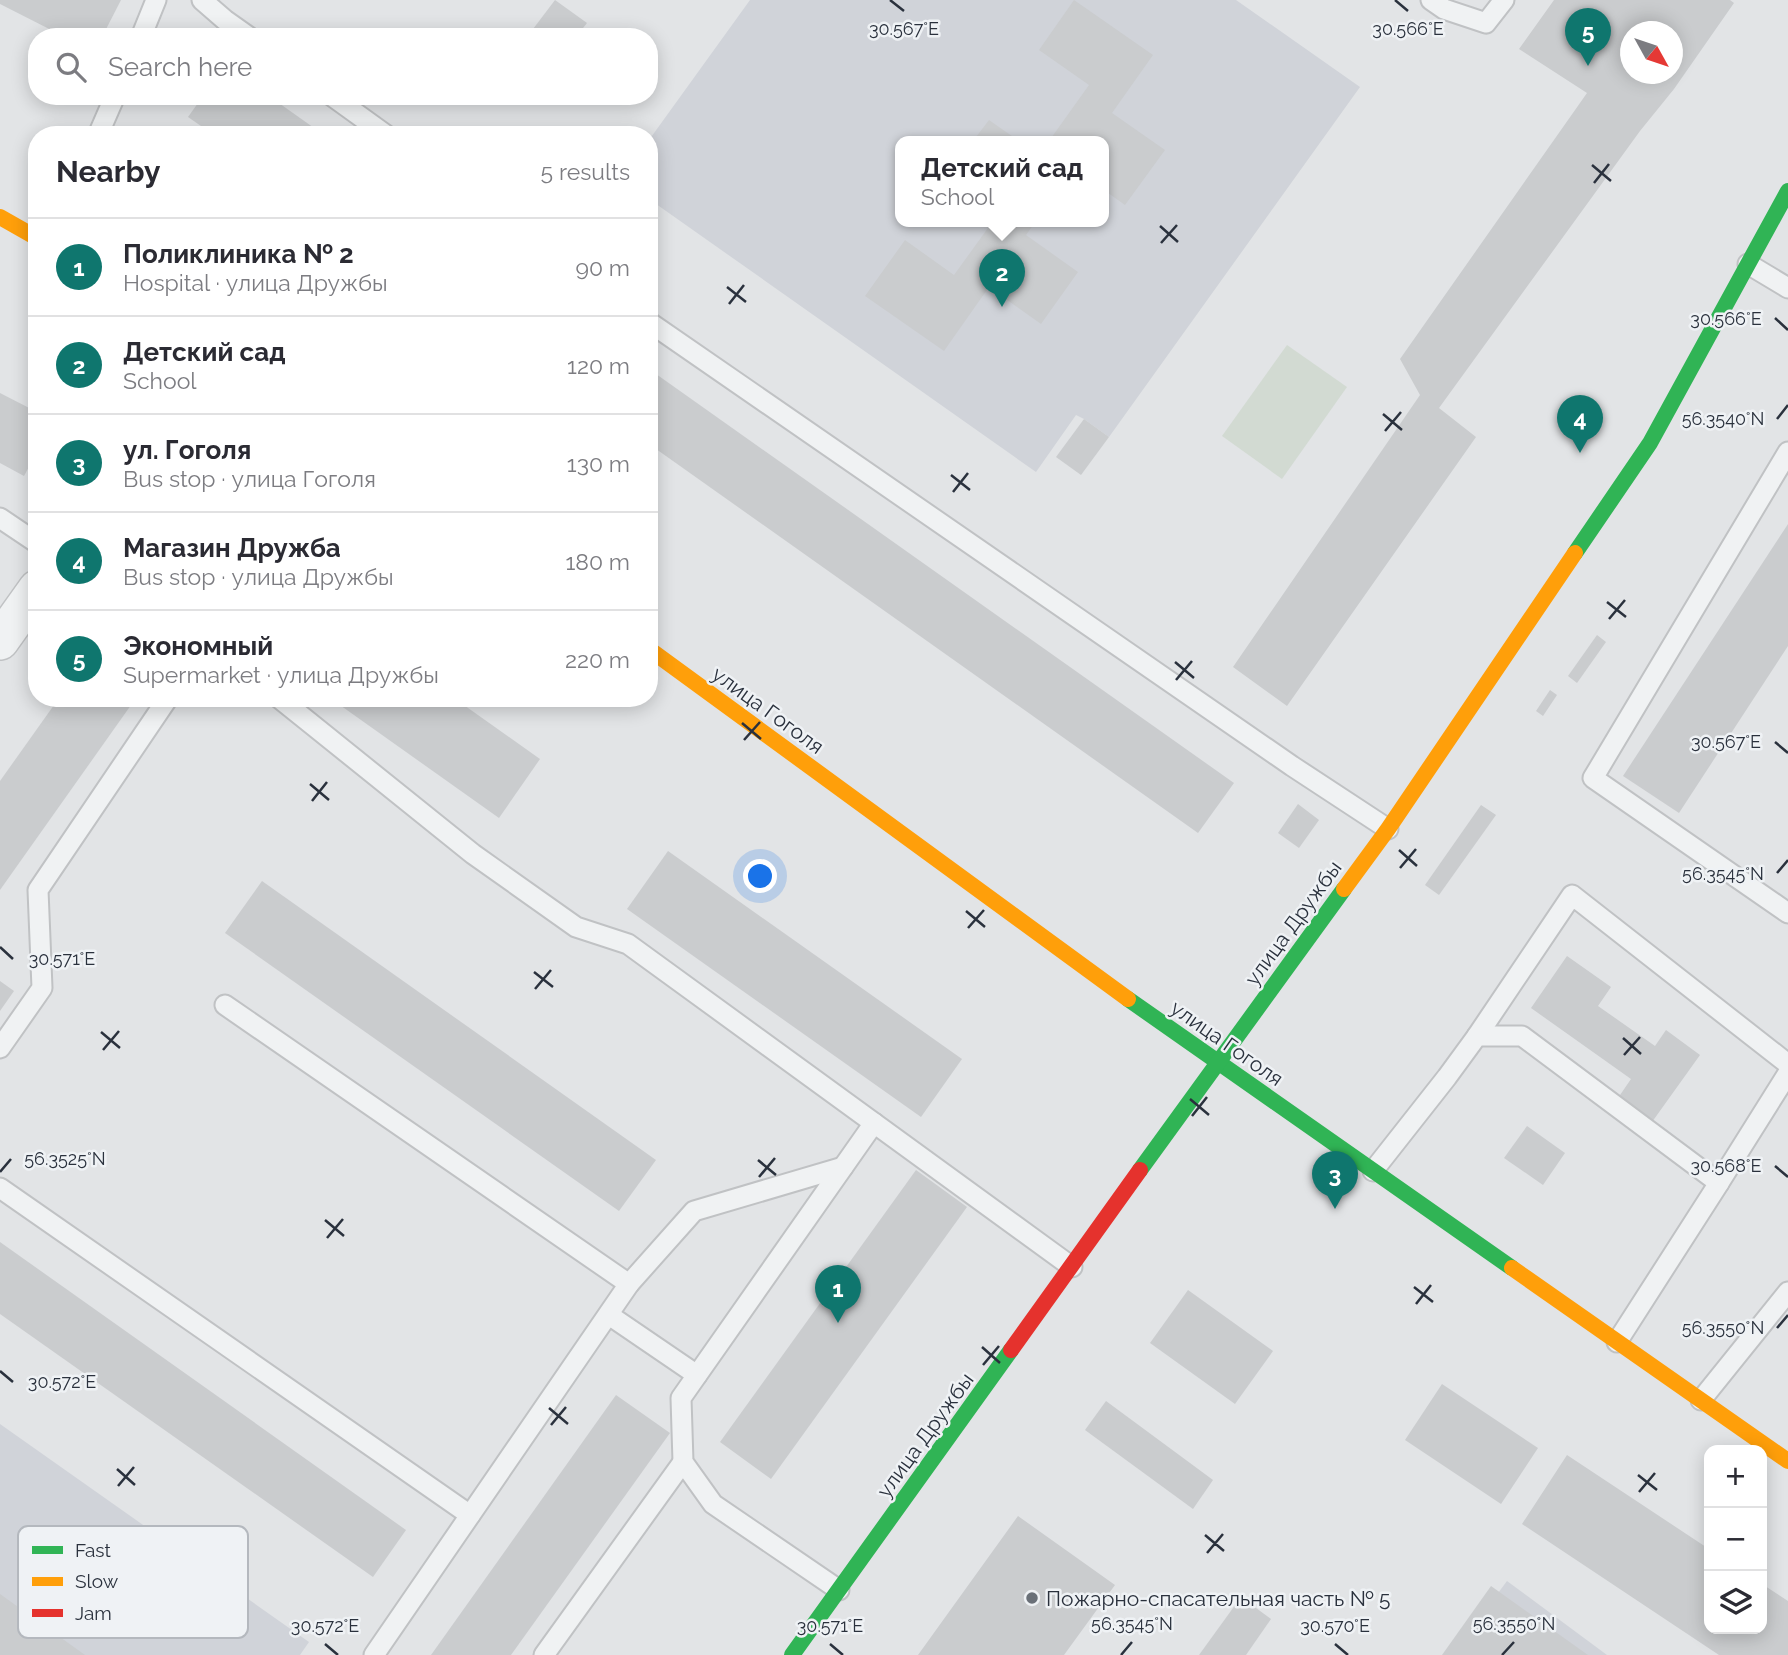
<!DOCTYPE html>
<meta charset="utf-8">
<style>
:root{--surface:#fff;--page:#f2f2f3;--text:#2b2b33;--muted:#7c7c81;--line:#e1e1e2;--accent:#0f766e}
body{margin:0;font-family:Raleway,sans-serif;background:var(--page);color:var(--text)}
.controls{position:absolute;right:21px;bottom:21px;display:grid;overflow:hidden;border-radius:14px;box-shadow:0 4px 18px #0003}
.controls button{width:63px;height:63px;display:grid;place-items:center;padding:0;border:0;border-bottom:2px solid var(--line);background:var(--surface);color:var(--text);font:35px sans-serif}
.compass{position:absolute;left:1620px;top:21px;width:63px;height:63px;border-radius:50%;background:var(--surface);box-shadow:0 4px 18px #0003;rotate:130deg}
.you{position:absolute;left:761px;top:877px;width:24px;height:24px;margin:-18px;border:5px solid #fff;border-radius:50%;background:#1a73e8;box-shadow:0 0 0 10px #1a73e833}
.badge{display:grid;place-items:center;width:46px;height:46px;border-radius:50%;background:var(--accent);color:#fff;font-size:23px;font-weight:700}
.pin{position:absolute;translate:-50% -58px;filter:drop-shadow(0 2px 4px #0008)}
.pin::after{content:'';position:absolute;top:37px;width:24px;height:21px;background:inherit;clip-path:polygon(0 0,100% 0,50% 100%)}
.popup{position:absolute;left:895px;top:136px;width:214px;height:91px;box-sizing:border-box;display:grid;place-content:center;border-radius:14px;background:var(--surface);filter:drop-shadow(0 2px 5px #0005);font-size:23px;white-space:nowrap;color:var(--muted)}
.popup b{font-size:26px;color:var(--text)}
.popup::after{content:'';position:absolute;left:50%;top:100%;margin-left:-14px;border:14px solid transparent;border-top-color:var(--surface)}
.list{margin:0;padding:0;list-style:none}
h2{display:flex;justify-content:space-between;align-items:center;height:91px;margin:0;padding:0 28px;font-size:30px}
h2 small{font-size:23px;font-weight:400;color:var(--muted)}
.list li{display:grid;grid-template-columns:46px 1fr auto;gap:21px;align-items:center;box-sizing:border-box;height:98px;padding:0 28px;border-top:2px solid var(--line)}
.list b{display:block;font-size:26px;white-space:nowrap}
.list p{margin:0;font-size:23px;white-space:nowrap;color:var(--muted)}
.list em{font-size:23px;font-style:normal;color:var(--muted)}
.icon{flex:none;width:38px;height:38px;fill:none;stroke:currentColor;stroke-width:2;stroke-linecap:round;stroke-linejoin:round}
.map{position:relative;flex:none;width:1788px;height:1655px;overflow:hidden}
.search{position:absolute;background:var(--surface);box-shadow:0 4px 18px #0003;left:28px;top:28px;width:630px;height:77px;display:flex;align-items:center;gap:18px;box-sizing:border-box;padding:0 24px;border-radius:28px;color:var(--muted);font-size:26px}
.panel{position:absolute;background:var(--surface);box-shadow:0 4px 18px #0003;left:28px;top:126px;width:630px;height:581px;border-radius:28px}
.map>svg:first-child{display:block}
.built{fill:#d0d3d9;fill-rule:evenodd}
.green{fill:#d2dad2}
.building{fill:#caccce;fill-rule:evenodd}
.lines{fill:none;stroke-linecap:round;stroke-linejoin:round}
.lane-casing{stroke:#c0c2c4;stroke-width:23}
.street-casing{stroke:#c0c2c4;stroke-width:40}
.lane{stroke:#f0f2f3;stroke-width:19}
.street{stroke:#f0f2f3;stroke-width:37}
.fast{stroke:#30b455;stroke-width:16}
.slow{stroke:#ff9f0a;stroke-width:16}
.jam{stroke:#e5322d;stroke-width:16}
.ticks{fill:none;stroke:#2a313d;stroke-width:2.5}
.poi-dot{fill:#6a7078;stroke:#eff2f5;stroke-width:2.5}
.labels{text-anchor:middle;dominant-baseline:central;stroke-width:5;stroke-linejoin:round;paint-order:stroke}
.street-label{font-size:21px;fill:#2a313d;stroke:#eff2f5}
.poi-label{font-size:21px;fill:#2a313d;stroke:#eff2f5;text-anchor:start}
.key{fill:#eff2f5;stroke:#b4b8be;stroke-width:2}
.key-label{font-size:19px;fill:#2a313d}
.ticks-label{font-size:18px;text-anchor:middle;fill:#2a313d;stroke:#eff2f5;stroke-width:5;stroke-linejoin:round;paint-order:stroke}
</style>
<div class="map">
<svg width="1788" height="1655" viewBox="0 0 1788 1655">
<rect width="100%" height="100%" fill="#e2e4e6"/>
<g class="built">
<path d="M750 0H1236L1360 87 1109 437 1084 419 1076 415 1036 472 649 199V140ZM900 141H1104V221H900Z"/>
<path d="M0 1424 309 1642 300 1655H0Z"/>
<path d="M1507 1581 1607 1655H1452Z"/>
</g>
<path class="green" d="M1287 345 1347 387 1282 479 1222 436Z"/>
<g class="building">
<path d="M0 0H121L102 37H65L0 4Z"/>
<path d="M555 0 587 23 576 37H527Z"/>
<path d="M1074 0 1153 55 1112 113 1165 150 1125 205 1104 190V141H1049L1089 85 1039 50Z"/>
<path d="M1554 0H1730L1734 3 1674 89 1640 131 1439 408 1476 437 1287 706 1233 667 1420 395 1400 359 1587 93 1519 49ZM1630 32H1672V74H1630Z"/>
<path d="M203 96H269L324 135H214L188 117Z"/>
<path d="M989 120 1019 141H973Z"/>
<path d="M993 221H1036L1026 235 1078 272 1041 324 989 287 944 351 865 296 905 240 954 275Z"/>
<path d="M649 369 1234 783 1198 833 649 444Z"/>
<path d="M0 393 37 412V452L24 476 0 463Z"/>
<path d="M1084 419 1109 437 1081 475 1056 457Z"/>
<path d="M1788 524V646L1679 813 1623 776Z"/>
<path d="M1597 635 1606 642 1577 683 1568 676Z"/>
<path d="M1550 690 1557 695 1543 716 1536 711Z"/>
<path d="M59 698H136L0 890V781Z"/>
<path d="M330 698H454L540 759 499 818Z"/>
<path d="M1298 804 1319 820 1299 848 1278 833Z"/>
<path d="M1481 805 1496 815 1439 895 1425 885Z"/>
<path d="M668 851 962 1059 921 1117 627 909Z"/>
<path d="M262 881 656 1160 619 1211 225 933Z"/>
<path d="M1567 956 1611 987 1598 1006 1655 1046 1666 1030 1700 1055 1652 1122 1618 1098 1631 1079 1531 1008Z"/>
<path d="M0 981 14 991 0 1011Z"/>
<path d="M1527 1126 1565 1153 1543 1185 1504 1158Z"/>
<path d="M916 1170 967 1207 771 1479 720 1442Z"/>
<path d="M0 1242 406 1530 373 1577 0 1314Z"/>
<path d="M1188 1290 1273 1351 1235 1404 1150 1343Z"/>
<path d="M1442 1384 1538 1448 1501 1504 1405 1440Z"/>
<path d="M616 1395 670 1433 511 1655H431Z"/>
<path d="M1106 1401 1213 1480 1193 1509 1085 1430Z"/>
<path d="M1567 1455 1709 1549V1629H1762V1584L1788 1601V1655H1719L1522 1524Z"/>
<path d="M1018 1516 1115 1585 1096 1611 1064 1655H918Z"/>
<path d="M1491 1586 1588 1655H1442Z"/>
<path d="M0 1594 85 1655H0Z"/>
<path d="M1241 1597 1271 1619 1246 1655H1199Z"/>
</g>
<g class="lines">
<defs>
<g id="lane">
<path d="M202 0 225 20 249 37"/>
<path d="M1431 0 1444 9 1486 23 1504 0"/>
<path d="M141 37 156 0"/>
<path d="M332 96 386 135"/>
<path d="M98 135 115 96"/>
<path d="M1748 264 1788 288"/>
<path d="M649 322 1292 766 1388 829"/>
<path d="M1788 452 1593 778 1788 913"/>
<path d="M0 518 37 543"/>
<path d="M279 698 473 854 576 927 628 944 1072 1267"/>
<path d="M225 1005 629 1284"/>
<path d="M1477 1036 1572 895 1788 1064"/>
<path d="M0 1048 42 988 38 890 168 698"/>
<path d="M1373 1171 1447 1077 1477 1036H1522L1719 1183 1617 1342"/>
<path d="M1719 1183 1788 1073"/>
<path d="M0 1188 470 1515"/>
<path d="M609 1315 697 1375"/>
<path d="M1701 1400 1788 1292"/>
<path d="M839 1590 713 1504 683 1462 681 1398 874 1123"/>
<path d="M374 1655 629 1284 694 1211 843 1167"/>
<path d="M544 1655 683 1462"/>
</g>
<path id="street" d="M0 641 37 589"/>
</defs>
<use href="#lane" class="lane-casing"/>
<use href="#street" class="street-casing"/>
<use href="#lane" class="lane"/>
<use href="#street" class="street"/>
<g class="fast">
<path d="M1575 553 1650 443 1788 191"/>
<path d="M1128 999 1512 1268"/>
<path d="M1140 1170 1344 889"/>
<path d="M792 1655 1011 1350"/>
</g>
<g class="slow">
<path d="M0 217 37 238"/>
<path d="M649 649 1128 999"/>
<path d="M1344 889 1388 829 1575 553"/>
<path d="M1512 1268 1788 1461"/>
</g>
<path class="jam" d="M1011 1350 1140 1170"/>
</g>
<path class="ticks" d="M890 0 904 11M1395 0 1408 11M1592 165 1611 181M1594 183 1609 164M1160 226 1178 242M1161 243 1177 225M727 287 746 302M729 304 744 285M1775 318 1788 330M1383 414 1402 430M1777 419 1788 405M1385 431 1401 412M951 475 970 490M953 492 968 473M1607 602 1626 617M1609 619 1625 600M1175 662 1194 678M1176 680 1192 661M742 723 761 739M744 740 760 722M1775 742 1788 753M310 784 329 800M312 801 327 782M1399 850 1417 866M1400 868 1416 849M1777 873 1788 860M966 911 985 927M968 928 984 910M0 947 13 959M534 972 553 987M535 989 551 970M101 1032 120 1048M1623 1038 1641 1054M103 1050 119 1031M1624 1055 1640 1037M1190 1099 1209 1115M1192 1116 1207 1097M758 1160 776 1175M1775 1166 1788 1177M0 1172 11 1159M759 1177 775 1158M325 1220 344 1236M327 1238 343 1219M1414 1287 1433 1302M1416 1304 1431 1285M1777 1328 1788 1315M982 1347 1000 1363M983 1365 999 1346M0 1371 13 1382M549 1408 568 1424M551 1425 566 1407M117 1469 135 1485M1638 1475 1657 1490M118 1486 134 1467M1639 1492 1655 1473M1205 1535 1224 1551M1207 1553 1223 1534M325 1644 338 1655M830 1644 843 1655M1335 1644 1348 1655M1121 1655 1132 1642M1502 1655 1514 1642"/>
<circle class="poi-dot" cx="1032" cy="1598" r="7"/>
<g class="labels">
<g class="street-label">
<text transform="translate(768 710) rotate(36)">улица Гоголя</text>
<text transform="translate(1293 923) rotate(-54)">улица Дружбы</text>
<text transform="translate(1227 1043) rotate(35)">улица Гоголя</text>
<text transform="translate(925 1435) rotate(-54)">улица Дружбы</text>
</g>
<g class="poi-label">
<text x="1046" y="1598">Пожарно-спасательная часть № 5</text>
</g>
</g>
<rect x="18" y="1526" width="230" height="112" rx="10" class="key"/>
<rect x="32" y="1546" width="31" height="8" fill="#30b455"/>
<rect x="32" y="1577" width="31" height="9" fill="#ff9f0a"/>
<rect x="32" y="1609" width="31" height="8" fill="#e5322d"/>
<g class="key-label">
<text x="75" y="1557">Fast</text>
<text x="75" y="1588">Slow</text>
<text x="75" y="1620">Jam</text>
</g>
<g class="ticks-label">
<text x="904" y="35">30.567°E</text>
<text x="1408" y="35">30.566°E</text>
<text x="1726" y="325">30.566°E</text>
<text x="1723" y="425">56.3540°N</text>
<text x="1726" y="748">30.567°E</text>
<text x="1723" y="880">56.3545°N</text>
<text x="62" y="965">30.571°E</text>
<text x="65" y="1165">56.3525°N</text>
<text x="1726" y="1172">30.568°E</text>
<text x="1723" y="1334">56.3550°N</text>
<text x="62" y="1388">30.572°E</text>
<text x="1132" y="1630">56.3545°N</text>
<text x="1514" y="1630">56.3550°N</text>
<text x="325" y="1632">30.572°E</text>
<text x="830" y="1632">30.571°E</text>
<text x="1335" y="1632">30.570°E</text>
</g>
</svg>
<div class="controls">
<button>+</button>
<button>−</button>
<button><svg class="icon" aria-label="layers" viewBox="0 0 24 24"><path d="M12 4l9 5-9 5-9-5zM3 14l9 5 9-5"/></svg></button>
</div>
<svg class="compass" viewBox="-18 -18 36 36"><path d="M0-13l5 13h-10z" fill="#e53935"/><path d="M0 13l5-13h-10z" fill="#7c7c81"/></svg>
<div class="you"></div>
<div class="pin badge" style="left:838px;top:1323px">1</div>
<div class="pin badge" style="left:1002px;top:307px">2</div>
<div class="popup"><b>Детский сад</b>School</div>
<div class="pin badge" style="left:1335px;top:1209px">3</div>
<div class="pin badge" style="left:1580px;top:453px">4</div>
<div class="pin badge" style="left:1588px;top:66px">5</div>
<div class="search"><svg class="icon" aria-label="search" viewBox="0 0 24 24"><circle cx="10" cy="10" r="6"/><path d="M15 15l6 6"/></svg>Search here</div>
<section class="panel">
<h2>Nearby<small>5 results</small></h2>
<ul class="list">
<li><span class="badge">1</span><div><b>Поликлиника № 2</b><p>Hospital · улица Дружбы</p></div><em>90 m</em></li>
<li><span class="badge">2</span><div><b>Детский сад</b><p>School</p></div><em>120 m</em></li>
<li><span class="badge">3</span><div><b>ул. Гоголя</b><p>Bus stop · улица Гоголя</p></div><em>130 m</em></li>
<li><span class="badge">4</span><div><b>Магазин Дружба</b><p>Bus stop · улица Дружбы</p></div><em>180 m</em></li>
<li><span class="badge">5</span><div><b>Экономный</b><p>Supermarket · улица Дружбы</p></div><em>220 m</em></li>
</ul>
</section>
</div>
